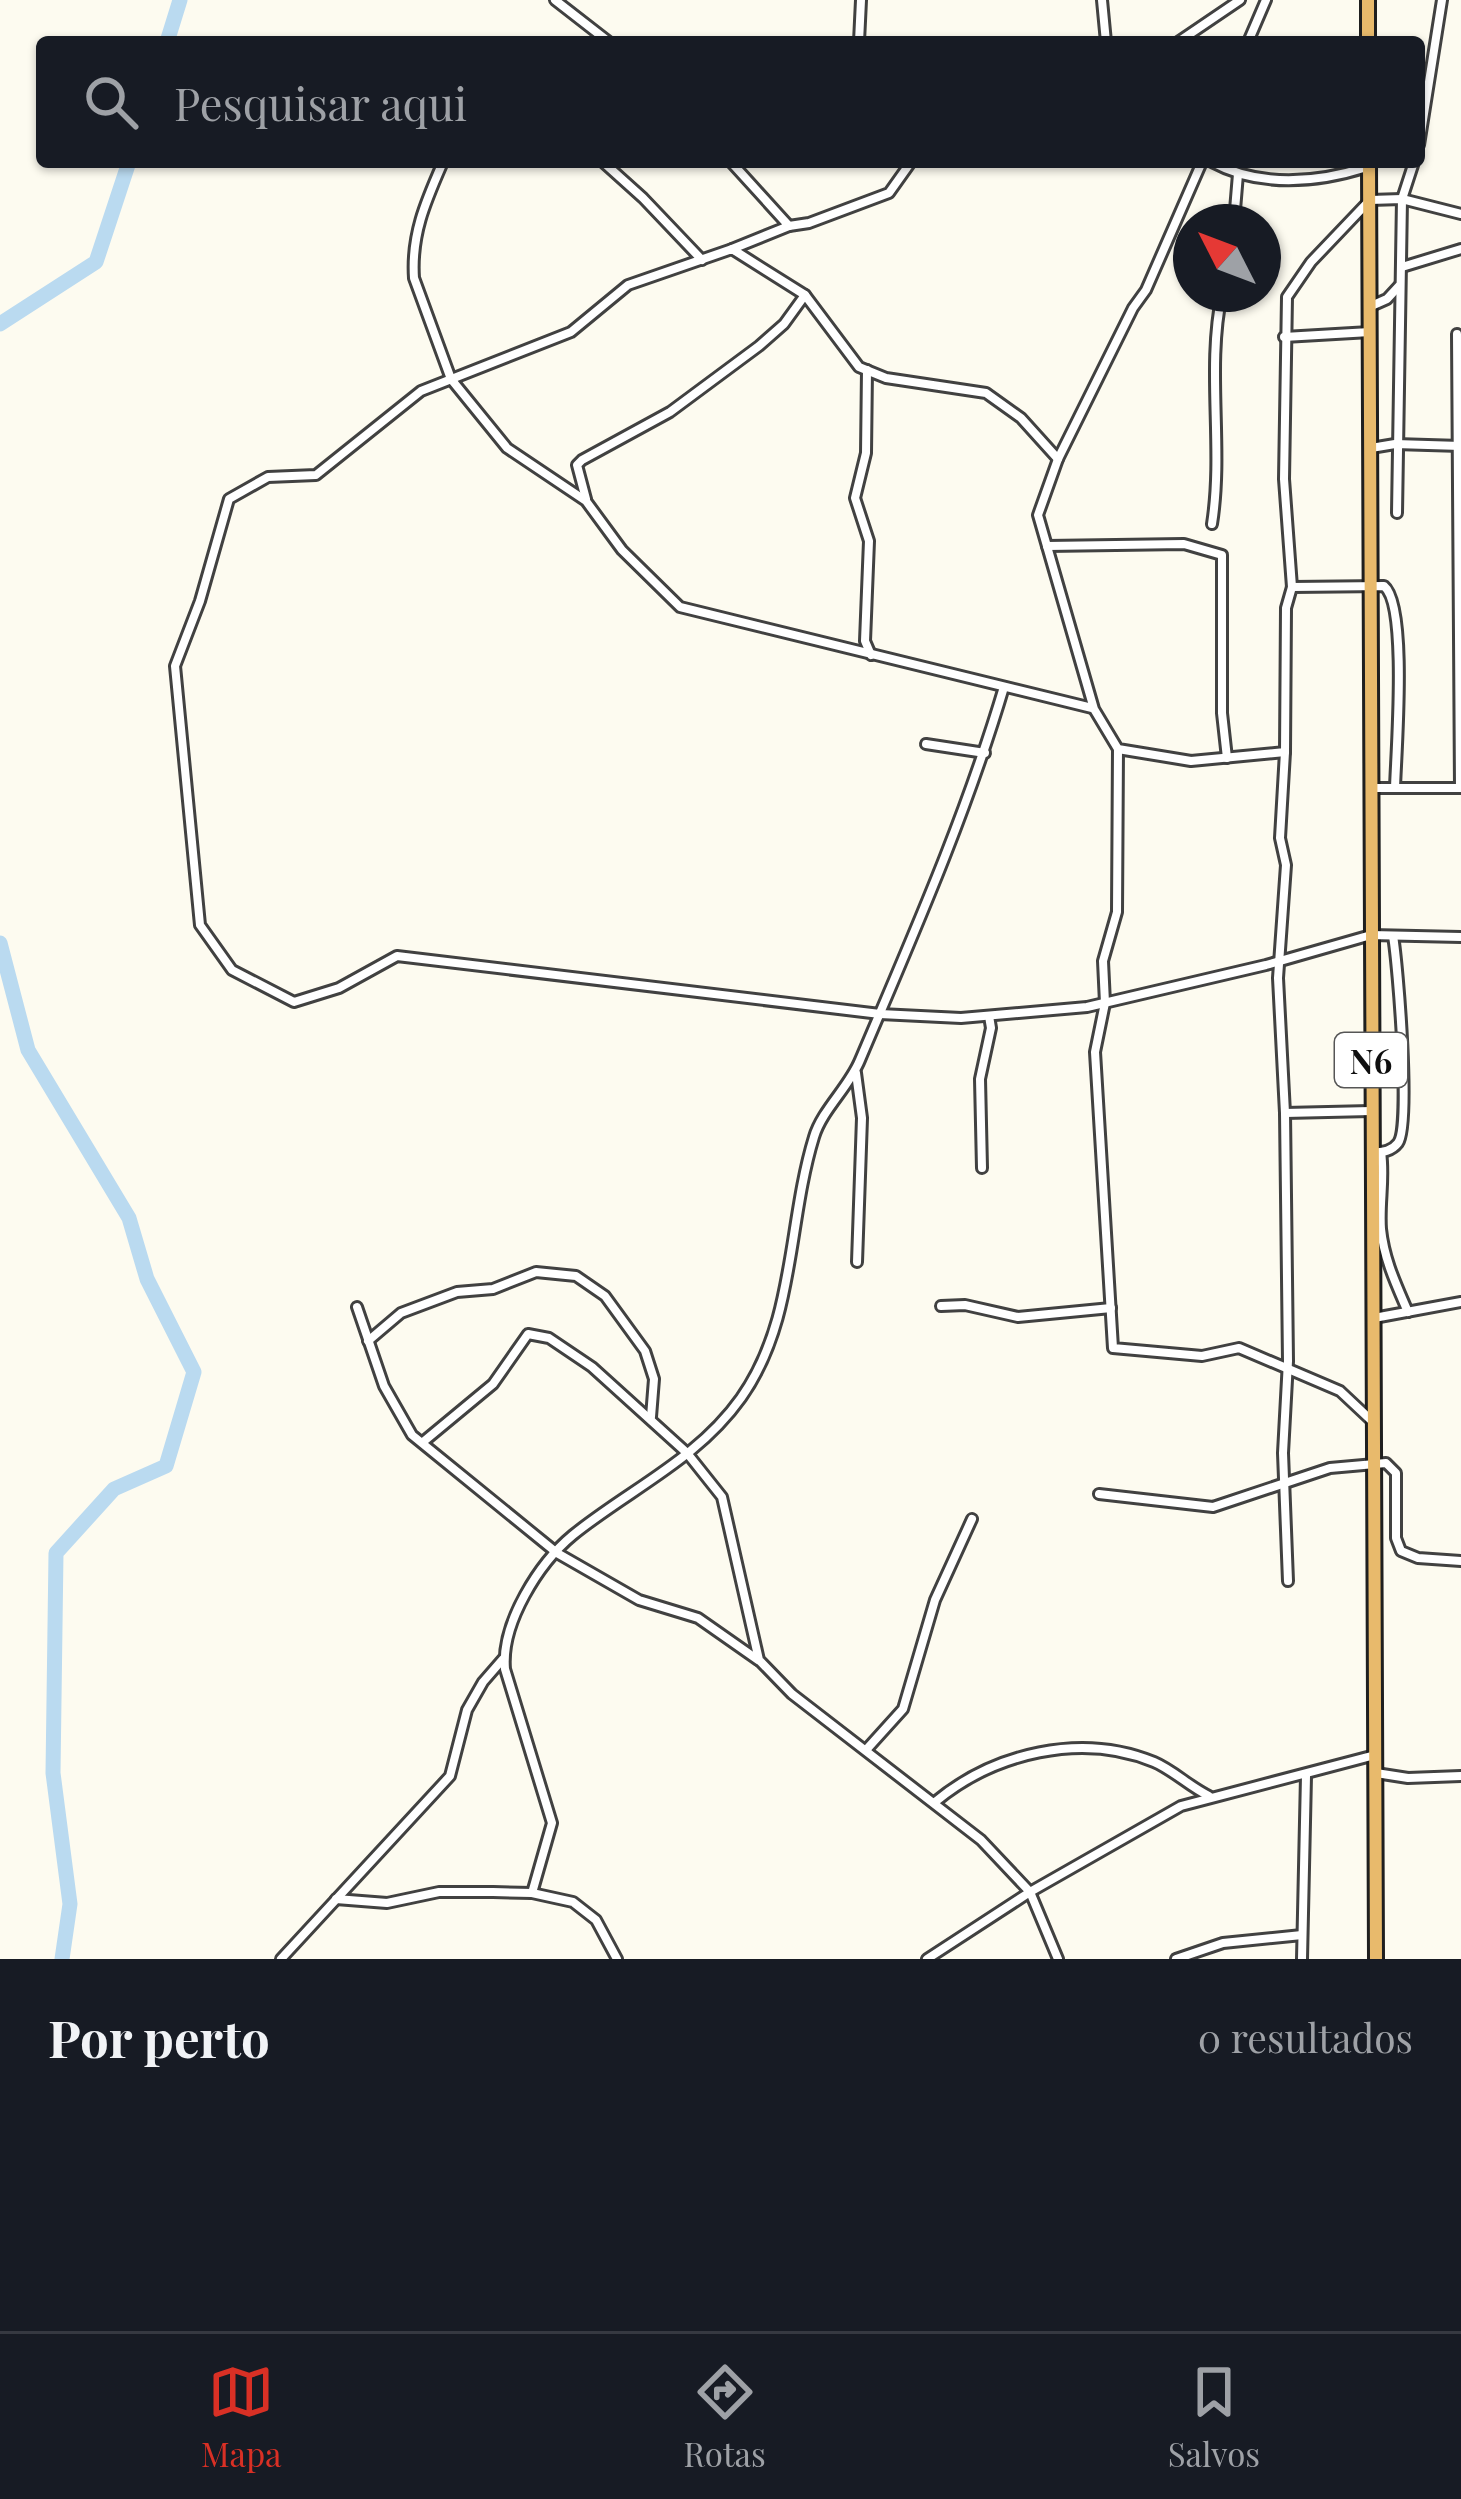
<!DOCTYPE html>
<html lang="pt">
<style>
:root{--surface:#171b24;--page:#20242c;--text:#f1f3f6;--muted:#9ea1a6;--line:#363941;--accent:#d93025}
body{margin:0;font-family:"Playfair Display",serif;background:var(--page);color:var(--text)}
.compass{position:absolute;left:1173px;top:204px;width:108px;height:108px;border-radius:50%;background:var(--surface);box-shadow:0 3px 9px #0004;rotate:312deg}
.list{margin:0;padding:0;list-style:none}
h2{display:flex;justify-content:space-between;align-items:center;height:156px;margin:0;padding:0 48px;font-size:51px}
h2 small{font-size:39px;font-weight:400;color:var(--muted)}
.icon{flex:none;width:66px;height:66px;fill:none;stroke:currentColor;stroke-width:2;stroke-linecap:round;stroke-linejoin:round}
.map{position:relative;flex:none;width:1461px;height:1959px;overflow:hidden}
.search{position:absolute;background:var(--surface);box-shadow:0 3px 9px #0004;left:36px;right:36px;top:36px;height:132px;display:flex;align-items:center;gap:30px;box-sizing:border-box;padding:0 42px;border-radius:12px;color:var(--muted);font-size:45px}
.sheet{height:372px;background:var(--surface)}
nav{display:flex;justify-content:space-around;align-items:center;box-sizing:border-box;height:168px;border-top:3px solid var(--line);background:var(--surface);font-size:33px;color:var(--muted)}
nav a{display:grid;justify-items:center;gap:6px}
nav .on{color:var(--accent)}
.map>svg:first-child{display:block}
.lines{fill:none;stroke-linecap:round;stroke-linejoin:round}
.river{stroke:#badaf0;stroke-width:15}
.minor-casing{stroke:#414141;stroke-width:14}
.trunk-casing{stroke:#1f1f1f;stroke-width:18}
.minor{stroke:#fff;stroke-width:8}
.trunk{stroke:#e8ba6c;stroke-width:12}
.labels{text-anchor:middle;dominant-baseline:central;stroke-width:12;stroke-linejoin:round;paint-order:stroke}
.shield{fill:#fff;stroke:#565656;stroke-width:3}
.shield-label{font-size:33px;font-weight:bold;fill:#0e0e0e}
</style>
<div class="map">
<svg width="1461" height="1959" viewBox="0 0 1461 1959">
<rect width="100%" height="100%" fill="#fdfbf0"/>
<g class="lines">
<g class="river">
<path d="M167 42 180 0"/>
<path d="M0 324 96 262 129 162"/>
<path d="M0 943 28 1050 129 1218 147 1279 194 1372 166 1466 114 1489 56 1553 53 1773 70 1904 62 1959"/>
</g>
<defs>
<g id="minor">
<path d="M555 0 609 42"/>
<path d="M1102 0 1106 42"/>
<path d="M859 42 861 0"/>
<path d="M1178 42 1240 0"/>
<path d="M1248 42 1266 0"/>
<path d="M1419 145 1442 0"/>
<path d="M443 162C426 201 411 234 414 278L451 379 507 448 586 501 622 550 680 607 1092 708"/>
<path d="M603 162 643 198 702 260"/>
<path d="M731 162 789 226 732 249"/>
<path d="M1202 162 1146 290 1133 308 1058 459 1038 515 1094 709 1118 749 1191 761 1285 752 1286 608 1292 587 1384 586C1408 605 1396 752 1395 788"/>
<path d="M1212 162C1260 188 1317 183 1367 167"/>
<path d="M1234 222 1238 174"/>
<path d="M789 226 809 223 889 193 911 162"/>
<path d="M1402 267 1461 249"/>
<path d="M1369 307 1387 299 1399 286"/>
<path d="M1457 334 1460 788"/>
<path d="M1284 337 1370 332"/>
<path d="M867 370 866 453 855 498 869 541 865 641 871 655"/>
<path d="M1371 448 1395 444 1461 446"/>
<path d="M1058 459 1021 418 986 393 886 378 859 367 805 295 732 249 628 285 571 332 421 391 316 475 268 477 229 499 200 601 175 666 200 925 232 970 294 1002 339 988 397 956 880 1014 961 1018 1087 1007 1266 965 1371 935 1461 937"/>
<path d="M586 499 577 465 582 460 670 412 759 346 784 324 805 295"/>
<path d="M1397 513 1402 199 1414 162"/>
<path d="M1212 524C1224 447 1206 369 1222 294"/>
<path d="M1047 546 1184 544 1222 555V713L1227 758"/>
<path d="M1292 587 1284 479 1287 297 1311 262 1370 200 1402 199 1461 214"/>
<path d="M926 744 985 753"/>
<path d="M1118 749 1117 912 1103 961 1105 1003 1095 1052 1113 1348 1202 1356 1239 1348 1340 1391 1372 1421"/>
<path d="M1285 752 1280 838 1286 865 1278 978 1285 1113 1288 1361 1283 1453 1288 1581"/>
<path d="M1372 788H1459"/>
<path d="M856 1073 862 1118 857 1262"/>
<path d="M1285 1113 1371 1111"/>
<path d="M1381 1152C1385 1178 1379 1203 1381 1229 1384 1259 1396 1284 1408 1312"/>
<path d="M1372 1153C1382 1152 1391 1152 1398 1143 1411 1126 1398 965 1393 936"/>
<path d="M982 1168 980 1079 991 1028 989 1016"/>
<path d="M941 1306 965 1305 1018 1317 1111 1308"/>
<path d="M357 1307 384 1386 412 1435 557 1553 639 1600 698 1618 758 1660"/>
<path d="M1374 1318 1461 1302"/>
<path d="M368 1341 401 1313 457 1292 493 1289 536 1272 576 1276 605 1296 645 1351 654 1379 651 1417"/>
<path d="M423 1442 493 1384 528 1334 549 1338 592 1367 687 1453 722 1497 759 1660 792 1694 981 1840 1030 1892 1058 1959"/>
<path d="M1099 1494 1213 1507 1330 1468 1386 1463 1396 1473V1538L1401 1551 1418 1558 1461 1561"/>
<path d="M866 1750 903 1709 935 1600 972 1519"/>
<path d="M1376 1773 1408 1778 1461 1776"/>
<path d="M935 1802C994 1753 1081 1732 1154 1762 1173 1770 1190 1787 1209 1796"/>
<path d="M532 1893 552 1823 505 1669C501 1623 539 1563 573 1535 630 1489 697 1460 741 1398 796 1320 787 1225 814 1137 822 1110 849 1087 860 1060 913 935 965 818 1004 687"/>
<path d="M336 1899 387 1903 439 1892H493L532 1893 573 1902 596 1920 617 1959"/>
<path d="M281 1959 450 1776 467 1710 483 1682 503 1659"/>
<path d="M927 1959 1030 1892 1181 1806 1375 1755"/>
<path d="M1176 1959 1223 1943 1302 1935"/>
<path d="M1302 1959 1306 1776"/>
</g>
<g id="trunk">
<path d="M1368 0V42"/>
<path d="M1369 162 1376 1959"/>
</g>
</defs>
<use href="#minor" class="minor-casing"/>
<use href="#trunk" class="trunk-casing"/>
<use href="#minor" class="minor"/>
<use href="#trunk" class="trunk"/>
</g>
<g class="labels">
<rect class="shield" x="1335" y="1033" width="72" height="54" rx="9"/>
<g class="shield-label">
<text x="1371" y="1060">N6</text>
</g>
</g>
</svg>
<svg class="compass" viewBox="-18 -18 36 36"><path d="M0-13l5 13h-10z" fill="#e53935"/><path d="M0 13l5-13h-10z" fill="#9ea1a6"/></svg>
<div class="search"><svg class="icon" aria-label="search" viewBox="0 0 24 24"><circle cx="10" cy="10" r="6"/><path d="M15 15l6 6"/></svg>Pesquisar aqui</div>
</div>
<section class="sheet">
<h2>Por perto<small>0 resultados</small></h2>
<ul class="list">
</ul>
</section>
<nav>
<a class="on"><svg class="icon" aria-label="map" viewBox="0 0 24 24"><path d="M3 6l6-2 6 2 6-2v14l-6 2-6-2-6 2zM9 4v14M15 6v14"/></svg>Mapa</a>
<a><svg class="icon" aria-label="directions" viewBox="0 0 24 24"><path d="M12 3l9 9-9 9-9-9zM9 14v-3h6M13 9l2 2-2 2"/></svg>Rotas</a>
<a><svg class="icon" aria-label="saved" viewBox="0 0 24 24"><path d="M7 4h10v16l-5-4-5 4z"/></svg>Salvos</a>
</nav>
